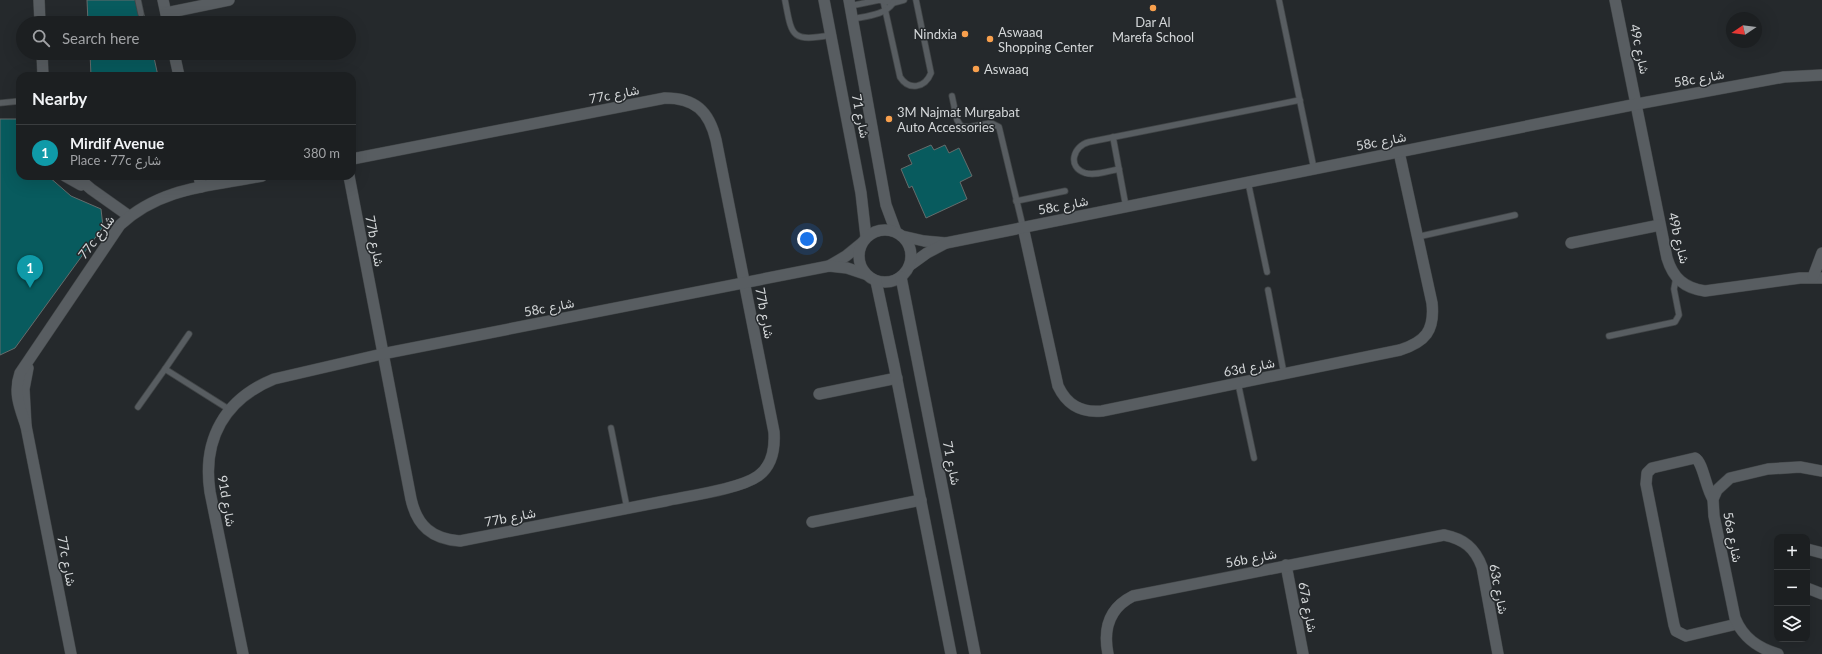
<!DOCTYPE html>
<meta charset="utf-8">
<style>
:root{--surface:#1c1f21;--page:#292c2e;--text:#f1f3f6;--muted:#a0a2a5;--line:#3a3d3f;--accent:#ea580c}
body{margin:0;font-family:Lato,Vazirmatn,sans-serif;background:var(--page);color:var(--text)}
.controls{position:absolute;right:12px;bottom:12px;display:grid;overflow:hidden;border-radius:8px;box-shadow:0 4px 16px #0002}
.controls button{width:36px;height:36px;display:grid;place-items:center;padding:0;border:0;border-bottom:1px solid var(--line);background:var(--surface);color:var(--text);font:20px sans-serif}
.compass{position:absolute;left:1726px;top:12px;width:36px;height:36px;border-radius:50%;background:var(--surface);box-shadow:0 4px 16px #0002;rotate:257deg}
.you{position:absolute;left:807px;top:239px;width:14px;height:14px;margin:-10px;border:3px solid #fff;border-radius:50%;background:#1a73e8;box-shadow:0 0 0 6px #1a73e833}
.badge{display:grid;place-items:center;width:26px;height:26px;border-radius:50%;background:var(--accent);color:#fff;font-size:13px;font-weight:700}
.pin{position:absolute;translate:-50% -33px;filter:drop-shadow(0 1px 2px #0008)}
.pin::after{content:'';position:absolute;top:21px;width:14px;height:12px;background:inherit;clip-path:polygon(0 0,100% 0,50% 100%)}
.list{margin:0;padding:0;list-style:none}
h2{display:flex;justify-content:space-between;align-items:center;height:52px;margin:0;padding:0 16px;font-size:17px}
h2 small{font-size:13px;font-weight:400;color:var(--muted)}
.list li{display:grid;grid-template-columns:26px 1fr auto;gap:12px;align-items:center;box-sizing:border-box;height:56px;padding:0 16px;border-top:1px solid var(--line)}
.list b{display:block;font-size:15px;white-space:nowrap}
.list p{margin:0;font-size:13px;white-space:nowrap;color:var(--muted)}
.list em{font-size:13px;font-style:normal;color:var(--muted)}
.icon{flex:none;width:22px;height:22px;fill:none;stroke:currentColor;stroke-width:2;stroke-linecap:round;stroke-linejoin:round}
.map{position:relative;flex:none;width:1822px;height:654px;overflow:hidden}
.search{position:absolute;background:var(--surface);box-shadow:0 4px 16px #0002;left:16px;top:16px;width:340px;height:44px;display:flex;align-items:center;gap:10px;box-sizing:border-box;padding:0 14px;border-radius:22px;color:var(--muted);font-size:15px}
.panel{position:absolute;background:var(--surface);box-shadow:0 4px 16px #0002;left:16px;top:72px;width:340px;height:108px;border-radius:12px}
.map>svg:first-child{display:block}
.building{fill:#085b5e;stroke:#656c6c}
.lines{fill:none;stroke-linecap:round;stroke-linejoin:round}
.service-casing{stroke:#414547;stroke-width:7}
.minor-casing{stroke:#414547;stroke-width:12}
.tertiary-casing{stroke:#414547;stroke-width:12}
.service{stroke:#585d61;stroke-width:5.5}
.minor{stroke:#585d61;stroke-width:11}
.tertiary{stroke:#585d61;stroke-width:11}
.poi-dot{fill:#f9a04d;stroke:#25292c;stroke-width:1.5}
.labels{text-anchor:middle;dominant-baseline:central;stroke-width:3;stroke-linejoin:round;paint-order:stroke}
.poi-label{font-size:13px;fill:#d4d7d9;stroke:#25292c;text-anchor:start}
.street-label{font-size:13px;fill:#d4d7d9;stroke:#25292c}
</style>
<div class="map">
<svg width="1822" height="654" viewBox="0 0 1822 654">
<rect width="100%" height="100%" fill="#25292c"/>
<g class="building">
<path d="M87 0H140L146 23H88Z"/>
<path d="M90 53H153L158 76H91Z"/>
<path d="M0 119H20V176H48L71 196 101 209 103 227 15 348 0 355Z"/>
<path d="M931 145 934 150 945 145 949 153 959 148 972 176 960 182 967 199 926 218 912 186 909 188 901 169 912 164 908 155Z"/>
</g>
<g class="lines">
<defs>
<g id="service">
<path d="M138 0 141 14"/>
<path d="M785 0C792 37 791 42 831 35"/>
<path d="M883 0 900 77C909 91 925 88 931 73L916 0"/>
<path d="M1279 0 1314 169"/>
<path d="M850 6 879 0 893 3 904 0"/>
<path d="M853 19C867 16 885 15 893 3"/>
<path d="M952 96 957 120 961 126 968 127 991 123 999 127 1023 227"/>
<path d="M0 103 20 101"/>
<path d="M1113 137 1126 207"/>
<path d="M1119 169C1109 171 1095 176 1085 173 1067 167 1073 146 1089 142L1300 100"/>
<path d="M1248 182 1267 272"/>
<path d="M1016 201 1065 191"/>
<path d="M1417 237 1515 215"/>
<path d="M1268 290 1284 374"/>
<path d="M189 334 165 369 230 410"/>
<path d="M1609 336 1675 322 1679 315 1674 289 1676 278"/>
<path d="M1238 383 1254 458"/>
<path d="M138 407 165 369"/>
<path d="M611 428 627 508"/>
</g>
<g id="minor">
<path d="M39 0 40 23"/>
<path d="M163 0 168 23"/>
<path d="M1615 0 1667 258C1673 278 1684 288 1705 291L1800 278H1822"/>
<path d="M166 13 229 0"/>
<path d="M42 53 43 76"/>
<path d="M174 53 179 76"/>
<path d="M65 176 81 185"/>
<path d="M76 176 91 189 129 216"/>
<path d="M199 176 201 187"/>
<path d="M349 176 411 499C417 526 432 539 460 541 528 528 597 514 665 501 688 496 740 489 758 476 772 466 775 448 774 432L716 140C709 111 695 98 665 98L352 159"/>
<path d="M1023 227 1058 386C1067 405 1081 413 1102 411L1400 350C1425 342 1435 331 1432 303L1399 152"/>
<path d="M902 236 924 241 946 243 1637 104 1784 77 1822 75"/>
<path d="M1571 243 1660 225"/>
<path d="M829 266 846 256 862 243"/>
<path d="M909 266 927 253 946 243"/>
<path d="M1813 277 1822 253"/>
<path d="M28 368 24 389 26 426 71 654"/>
<path d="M819 394 897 378"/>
<path d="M26 426C20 408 13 393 20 373L120 225C160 187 211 186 262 176"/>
<path d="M1713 499C1706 489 1703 462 1695 458L1652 468 1647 473 1646 484 1674 625 1676 631 1686 636 1737 624"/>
<path d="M812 522 921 500"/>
<path d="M1807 549 1822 553"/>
<path d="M1286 565 1303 654"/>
<path d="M1807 588 1822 594"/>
<path d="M243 654 210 492C202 439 225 399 274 379L382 354 829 266 847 268 865 274"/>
<path d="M1108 654C1103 629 1109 608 1133 596L1444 535C1464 539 1475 548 1482 567L1498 654"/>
<path d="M1778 654C1758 648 1743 638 1735 618L1714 516 1713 499 1717 490 1730 478 1768 469 1800 467 1822 471"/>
</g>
<g id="tertiary">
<path d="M824 0 861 193 866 237"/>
<path d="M849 0 886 205 896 232"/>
<circle cx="885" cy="256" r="26"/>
<path d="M901 277 975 654"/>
<path d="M876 281 894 365 951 654"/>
</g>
</defs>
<use href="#service" class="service-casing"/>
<use href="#minor" class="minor-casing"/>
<use href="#tertiary" class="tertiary-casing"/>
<use href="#service" class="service"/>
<use href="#minor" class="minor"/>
<use href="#tertiary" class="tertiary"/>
</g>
<g class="poi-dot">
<circle cx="1153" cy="8" r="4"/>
<circle cx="965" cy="34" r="4"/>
<circle cx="990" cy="39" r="4"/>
<circle cx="976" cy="69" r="4"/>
<circle cx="889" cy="119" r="4"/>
</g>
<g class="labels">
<g class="poi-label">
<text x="1153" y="22" text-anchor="middle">Dar Al<tspan x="1153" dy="15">Marefa School</tspan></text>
<text x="998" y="32">Aswaaq<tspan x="998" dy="15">Shopping Center</tspan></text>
<text x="957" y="34" text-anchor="end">Nindxia</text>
<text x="984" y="69">Aswaaq</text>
<text x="897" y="112">3M Najmat Murgabat<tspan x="897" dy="15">Auto Accessories</tspan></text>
</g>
<g class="street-label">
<text transform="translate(1640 49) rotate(78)">49c شارع</text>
<text transform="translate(1699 78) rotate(-10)">58c شارع</text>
<text transform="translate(614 94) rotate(-11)">77c شارع</text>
<text transform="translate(861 116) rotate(79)">شارع 71</text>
<text transform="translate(1381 141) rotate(-11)">58c شارع</text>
<text transform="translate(1063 205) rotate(-11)">58c شارع</text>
<text transform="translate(96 237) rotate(-53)">77c شارع</text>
<text transform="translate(1679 238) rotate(76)">49b شارع</text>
<text transform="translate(375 241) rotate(79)">77b شارع</text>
<text transform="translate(549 307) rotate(-11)">58c شارع</text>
<text transform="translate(765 313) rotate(79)">77b شارع</text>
<text transform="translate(1249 367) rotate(-11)">63d شارع</text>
<text transform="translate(952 463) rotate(79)">شارع 71</text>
<text transform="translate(227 501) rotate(80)">91d شارع</text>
<text transform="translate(510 517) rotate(-11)">77b شارع</text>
<text transform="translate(1733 537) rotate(79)">56a شارع</text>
<text transform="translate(1251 558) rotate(-11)">56b شارع</text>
<text transform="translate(67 561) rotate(79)">77c شارع</text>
<text transform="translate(1499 589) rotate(79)">63c شارع</text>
<text transform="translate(1308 607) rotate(79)">67a شارع</text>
</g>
</g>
</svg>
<div class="controls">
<button>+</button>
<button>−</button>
<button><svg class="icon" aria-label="layers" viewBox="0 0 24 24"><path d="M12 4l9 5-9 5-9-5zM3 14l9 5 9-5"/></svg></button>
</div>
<svg class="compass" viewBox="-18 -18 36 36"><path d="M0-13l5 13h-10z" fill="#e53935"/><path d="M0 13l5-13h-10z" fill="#a0a2a5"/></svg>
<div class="you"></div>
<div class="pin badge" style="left:30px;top:288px;background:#0f9aa8">1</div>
<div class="search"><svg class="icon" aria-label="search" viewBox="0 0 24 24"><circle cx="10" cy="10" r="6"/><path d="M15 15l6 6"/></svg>Search here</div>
<section class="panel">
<h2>Nearby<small></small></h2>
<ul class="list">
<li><span class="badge" style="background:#0f9aa8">1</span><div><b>Mirdif Avenue</b><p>Place · 77c شارع</p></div><em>380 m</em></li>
</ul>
</section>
</div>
